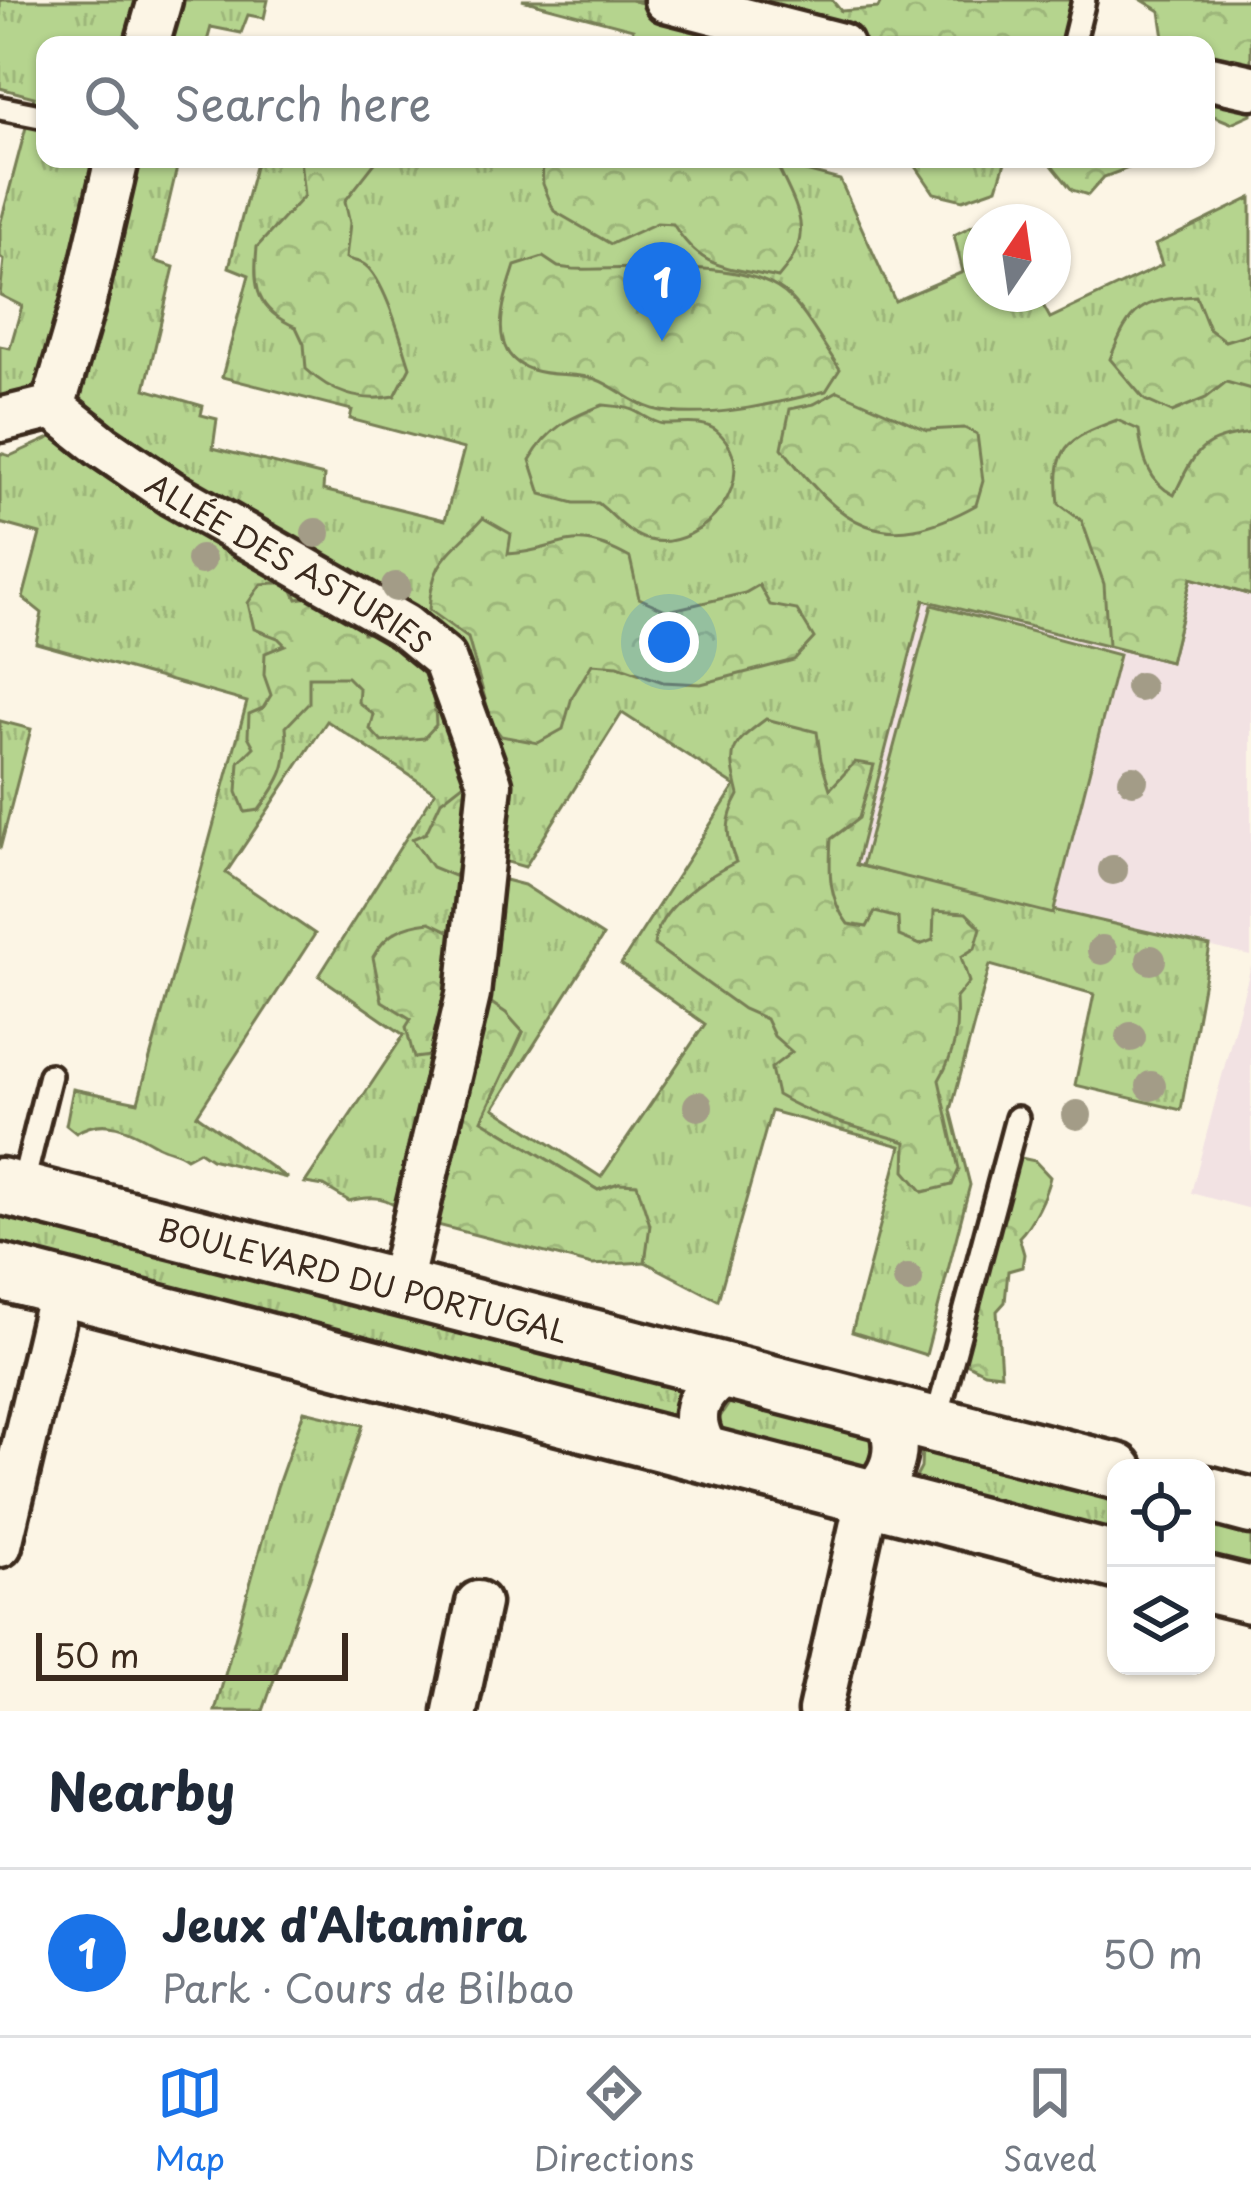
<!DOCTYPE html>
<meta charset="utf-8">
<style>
:root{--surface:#fff;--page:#f6f6f7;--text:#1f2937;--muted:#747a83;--line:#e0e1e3;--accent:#1a73e8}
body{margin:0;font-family:"Playpen Sans",sans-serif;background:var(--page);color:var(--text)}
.controls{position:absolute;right:36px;bottom:36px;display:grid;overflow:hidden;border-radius:24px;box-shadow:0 3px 9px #0004}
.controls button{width:108px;height:108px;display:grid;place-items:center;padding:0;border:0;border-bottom:3px solid var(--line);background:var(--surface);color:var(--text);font:60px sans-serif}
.compass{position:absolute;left:963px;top:204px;width:108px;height:108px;border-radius:50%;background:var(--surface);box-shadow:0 3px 9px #0004;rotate:13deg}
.scale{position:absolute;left:36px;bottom:30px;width:312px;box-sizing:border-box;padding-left:12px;border:6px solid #3b2a1e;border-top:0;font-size:33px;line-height:42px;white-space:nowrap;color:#3b2a1e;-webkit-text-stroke:9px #fcf5e5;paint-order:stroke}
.you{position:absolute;left:669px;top:642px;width:42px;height:42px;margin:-30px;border:9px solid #fff;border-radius:50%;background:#1a73e8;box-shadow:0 0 0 18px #1a73e833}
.badge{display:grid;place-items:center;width:78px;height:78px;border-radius:50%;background:var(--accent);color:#fff;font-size:39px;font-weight:700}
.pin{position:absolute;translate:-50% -99px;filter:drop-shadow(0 3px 6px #0008)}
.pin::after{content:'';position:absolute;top:63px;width:42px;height:36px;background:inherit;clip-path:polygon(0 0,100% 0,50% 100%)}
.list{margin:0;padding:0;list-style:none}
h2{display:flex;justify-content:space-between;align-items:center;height:156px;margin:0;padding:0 48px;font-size:51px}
h2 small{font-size:39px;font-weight:400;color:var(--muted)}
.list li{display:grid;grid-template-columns:78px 1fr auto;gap:36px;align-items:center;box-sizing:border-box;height:168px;padding:0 48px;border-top:3px solid var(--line)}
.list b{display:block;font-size:45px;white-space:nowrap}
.list p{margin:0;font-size:39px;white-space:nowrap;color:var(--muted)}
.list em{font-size:39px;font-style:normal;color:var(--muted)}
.icon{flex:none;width:66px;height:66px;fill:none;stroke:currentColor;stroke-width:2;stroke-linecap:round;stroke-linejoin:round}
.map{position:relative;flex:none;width:1251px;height:1711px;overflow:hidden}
.search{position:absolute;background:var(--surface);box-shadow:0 3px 9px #0004;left:36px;right:36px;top:36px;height:132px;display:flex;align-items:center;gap:30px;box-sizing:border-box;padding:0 42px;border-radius:24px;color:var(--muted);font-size:45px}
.sheet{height:324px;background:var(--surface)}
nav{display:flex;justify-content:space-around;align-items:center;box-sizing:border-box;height:168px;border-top:3px solid var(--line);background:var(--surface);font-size:33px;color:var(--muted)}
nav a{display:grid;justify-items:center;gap:6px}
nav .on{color:var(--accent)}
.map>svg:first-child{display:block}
.built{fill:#f2e2e3}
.grass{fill:url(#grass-tufts);stroke:#787f56;stroke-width:3}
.forest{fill:url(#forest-crowns);stroke:#787f56;stroke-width:3}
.pitch{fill:#b5d48e;stroke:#787f56;stroke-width:3}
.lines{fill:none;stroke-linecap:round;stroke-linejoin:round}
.service-casing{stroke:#3b2a1e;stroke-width:30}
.minor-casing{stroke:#3b2a1e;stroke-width:51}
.tertiary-casing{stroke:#3b2a1e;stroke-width:63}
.service{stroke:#fcf5e5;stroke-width:21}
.minor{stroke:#fcf5e5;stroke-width:42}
.tertiary{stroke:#fcf5e5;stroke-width:54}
.tree{fill:#a39c87}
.labels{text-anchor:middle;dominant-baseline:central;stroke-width:9;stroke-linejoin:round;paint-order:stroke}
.street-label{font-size:30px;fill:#3b2a1e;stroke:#fcf5e5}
</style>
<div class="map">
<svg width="1251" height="1711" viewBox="0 0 1251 1711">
<defs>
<pattern id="grass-tufts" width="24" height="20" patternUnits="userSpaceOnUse" patternTransform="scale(3)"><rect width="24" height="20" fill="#b5d48e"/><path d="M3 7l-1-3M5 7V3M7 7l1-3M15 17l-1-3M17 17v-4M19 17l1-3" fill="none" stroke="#9db67a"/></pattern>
<pattern id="forest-crowns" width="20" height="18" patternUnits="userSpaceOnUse" patternTransform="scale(3)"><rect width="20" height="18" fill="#b5d48e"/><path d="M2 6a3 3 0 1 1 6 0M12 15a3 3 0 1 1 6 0" fill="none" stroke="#9db67a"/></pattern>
</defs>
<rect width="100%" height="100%" fill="#fcf5e5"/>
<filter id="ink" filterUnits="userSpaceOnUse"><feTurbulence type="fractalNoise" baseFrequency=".00833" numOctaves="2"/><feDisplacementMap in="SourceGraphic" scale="24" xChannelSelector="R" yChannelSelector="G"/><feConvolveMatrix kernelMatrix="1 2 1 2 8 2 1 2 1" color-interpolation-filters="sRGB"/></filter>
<g filter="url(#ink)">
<g class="built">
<path d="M1191 578 1251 595V956L855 864 924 599 1170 662Z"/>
<path d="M1251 966V1209L1191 1193Z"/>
</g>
<g class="grass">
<path d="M0 0H149L138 45H45V159H108L46 393 0 405V346L10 348 22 306 0 295 4 260 0 257V225L34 97 0 88Z"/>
<path d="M170 0H268L264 18 248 15 241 33 211 27 206 45H158Z"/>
<path d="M522 0H631L803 45H631L633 29Z"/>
<path d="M129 159H179L155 261 174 267 145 389 203 406 201 415 217 419 213 448 324 476 323 490 445 520 464 449 350 419 352 410 222 377 249 275 229 267 257 159H760L840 180 895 301 963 272 954 235 974 225 981 229V294H1037L1050 318 1162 265 1155 245 1251 198V595L1191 578 1170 662 924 600 856 865 1210 946 1181 1110 1075 1085 1094 994 990 965 951 1110 970 1185 926 1355 852 1332 901 1146 771 1111 718 1300 645 1262 649 1225 619 1183 598 1190 482 1120 523 1032 478 994 490 876 524 885 603 936 494 1108 601 1177 705 1024 621 964 735 786 622 713 525 867 493 858 500 788 463 650 67 400Z"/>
<path d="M911 159H1006L997 188 963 200 934 193Z"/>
<path d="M61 433 437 666 481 786 406 1213C387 1196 373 1195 349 1201L324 1186 305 1183 404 1035 319 976 435 792 327 721 226 873 315 934 197 1115 287 1178 211 1159 199 1151 186 1158C177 1151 168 1151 158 1146 132 1131 105 1114 76 1133L66 1125 73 1089 138 1102 247 702 36 643 42 613 23 598 40 534 0 523V453L10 456Z"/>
<path d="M0 721 31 729 0 849Z"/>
<path d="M0 1200 689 1375C675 1395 670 1409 677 1432L0 1252Z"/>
<path d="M734 1396 863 1422C872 1441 876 1450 864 1468L719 1433 718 1420Z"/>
<path d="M304 1411 363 1425 263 1711H215L277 1487Z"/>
<path d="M922 1445 1116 1487V1547L908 1493 921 1468Z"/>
<path d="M1206 1510 1251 1521V1582L1206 1570Z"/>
</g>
<g class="forest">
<path d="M631 0H832L841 11 878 8 882 0H1077L1068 36 1056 45H803Z"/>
<path d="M1142 0H1251V114L1231 123 1206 113V45H1165L1160 11Z"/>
<path d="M300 159H378L345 201 350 223 346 258C352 261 359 261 365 265 385 280 402 343 410 367L395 396C360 403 332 393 306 369L304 344 296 327C256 310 253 288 257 247L304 196Z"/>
<path d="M542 159H760L776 163C798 210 817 234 778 278 727 266 703 272 673 224L657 223 611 244 554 211 543 184Z"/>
<path d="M1047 159H1134L1131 167 1104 177 1088 195 1072 190Z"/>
<path d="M543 257 558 267 573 269C629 271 739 256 785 293 804 309 825 348 840 369L826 391C778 403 701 422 653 409 632 403 615 386 595 379 576 372 552 377 532 370 484 354 504 300 515 266Z"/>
<path d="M1196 296 1209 329 1225 341 1251 333V389L1226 382 1206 398 1172 412 1145 400 1110 359C1130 308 1140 300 1196 296Z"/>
<path d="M838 391 927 430 964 428 977 434 983 481 976 505C882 557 842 526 782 448L790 409 814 404Z"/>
<path d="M603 405C612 406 622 406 630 409 642 413 652 423 664 424 681 425 704 419 718 432 766 476 702 553 649 540 628 535 615 516 598 503H574L541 494 530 460C548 428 569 418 603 405Z"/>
<path d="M1117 420 1139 430C1142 457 1149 483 1174 495 1196 451 1198 440 1251 433V595L1191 578 1170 662 1108 646 1104 584 1082 521 1059 504C1053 447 1066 439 1117 420Z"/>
<path d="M483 518 511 534 508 554C567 550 569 524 630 558L639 598 668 611 745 593 759 585 770 605 797 610 814 638 794 660 701 684 663 682 618 666 592 664 572 697 563 729 538 743 501 736 492 724 468 638 429 610C432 557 450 555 483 518Z"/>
<path d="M289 582 297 599 315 596 362 622 363 633C414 632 435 683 436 725L424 738 382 742 370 729 374 715 358 702 359 689 347 677H309V703L286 727C290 765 282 779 259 810L245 812 237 792 239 762 254 747 248 736 249 714 263 708 271 695 264 675 265 653 285 645 278 638 254 629 248 603 261 584Z"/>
<path d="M766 719 817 732 821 760 830 789 855 762 874 765 859 818 831 839C829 871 828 898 848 924L867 927 875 912 898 918 899 936 920 945 933 940 934 911 966 913 981 928 975 948 961 957 969 982 956 998C958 1031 956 1051 939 1080L959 1169 952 1185 923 1192 905 1171 906 1142C861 1128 817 1119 777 1095L771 1068 792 1052 774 1036 766 1019 743 1009 654 945C657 908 706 877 736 862 725 835 725 820 739 795 728 750 728 747 766 719Z"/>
<path d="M464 783 473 801 464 865 454 876 432 867 412 839 426 833 441 801Z"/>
<path d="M430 922 451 932C460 969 456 1026 430 1056L414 1058 406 1027 411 1019 382 1001 373 957C386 933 403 925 430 922Z"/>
<path d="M478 994 506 1013 523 1032 482 1120 598 1190 619 1183 637 1184 650 1225 645 1262 592 1265 422 1221Z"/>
<path d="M1021 1158 1035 1161 1050 1177C1046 1195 1032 1224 1019 1237L1024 1254 1022 1267 1008 1271 1005 1302 997 1311 1001 1374 984 1372 960 1360 1008 1174Z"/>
</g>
<path class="pitch" d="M932 605 1119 655 1053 914 862 866Z"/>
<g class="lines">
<defs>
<g id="service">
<path d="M1073 45 1084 0"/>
<path d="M0 108 45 117"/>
<path d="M21 1191 50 1075"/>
<path d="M935 1425 1017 1118"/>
</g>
<g id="minor">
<path d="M666 0 841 45"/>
<path d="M147 45 160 0"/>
<path d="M1206 77 1251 87"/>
<path id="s1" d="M117 159 83 305 53 407 102 446 171 493 404 626 444 659 490 784 468 995 399 1288"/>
<path d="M0 420 53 407"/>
<path d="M710 1455C686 1420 693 1394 729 1372"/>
<path d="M0 1545 61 1288"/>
<path d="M455 1711 478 1603"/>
<path d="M820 1711 868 1496C897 1474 902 1444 885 1412"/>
</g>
<g id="tertiary">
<path id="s2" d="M0 1186 1116 1471"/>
<path d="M0 1272 1116 1561"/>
<path d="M1206 1494 1251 1506"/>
<path d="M1206 1584 1251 1595"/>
</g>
</defs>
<use href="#service" class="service-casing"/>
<use href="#minor" class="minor-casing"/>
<use href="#tertiary" class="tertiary-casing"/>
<use href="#service" class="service"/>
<use href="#minor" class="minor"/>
<use href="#tertiary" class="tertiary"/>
</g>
<g class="tree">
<circle cx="316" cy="533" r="15"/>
<circle cx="201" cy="560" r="15"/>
<circle cx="396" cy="587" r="15"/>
<circle cx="1140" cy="687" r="15"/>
<circle cx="1133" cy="780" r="15"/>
<circle cx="1113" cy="870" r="15"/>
<circle cx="1102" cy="950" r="15"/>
<circle cx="1151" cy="960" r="15"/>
<circle cx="1131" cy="1037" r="15"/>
<circle cx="1151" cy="1086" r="15"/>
<circle cx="698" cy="1106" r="15"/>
<circle cx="1077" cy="1115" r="15"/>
<circle cx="908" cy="1279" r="15"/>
</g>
</g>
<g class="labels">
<g class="street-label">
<text stroke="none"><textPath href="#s1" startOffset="540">ALLÉE DES ASTURIES</textPath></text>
<text stroke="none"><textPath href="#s2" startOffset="375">BOULEVARD DU PORTUGAL</textPath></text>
</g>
</g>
</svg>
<div class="controls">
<button><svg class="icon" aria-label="locate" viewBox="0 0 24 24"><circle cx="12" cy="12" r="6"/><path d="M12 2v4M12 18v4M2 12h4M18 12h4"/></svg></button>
<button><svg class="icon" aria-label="layers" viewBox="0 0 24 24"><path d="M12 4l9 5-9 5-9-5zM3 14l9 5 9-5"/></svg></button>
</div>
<svg class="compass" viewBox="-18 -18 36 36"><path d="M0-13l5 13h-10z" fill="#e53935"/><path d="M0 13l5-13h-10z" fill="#747a83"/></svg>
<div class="scale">50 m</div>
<div class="you"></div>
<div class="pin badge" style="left:662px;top:341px">1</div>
<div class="search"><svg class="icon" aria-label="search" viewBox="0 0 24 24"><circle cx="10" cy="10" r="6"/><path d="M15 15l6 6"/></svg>Search here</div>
</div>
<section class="sheet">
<h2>Nearby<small></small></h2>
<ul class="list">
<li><span class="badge">1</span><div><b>Jeux d'Altamira</b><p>Park · Cours de Bilbao</p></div><em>50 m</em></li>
</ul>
</section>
<nav>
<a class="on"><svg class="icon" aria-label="map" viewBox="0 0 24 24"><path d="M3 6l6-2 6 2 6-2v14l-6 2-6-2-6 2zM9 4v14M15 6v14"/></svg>Map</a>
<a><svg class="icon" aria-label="directions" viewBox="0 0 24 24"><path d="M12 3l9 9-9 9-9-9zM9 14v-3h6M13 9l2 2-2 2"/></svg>Directions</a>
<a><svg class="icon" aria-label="saved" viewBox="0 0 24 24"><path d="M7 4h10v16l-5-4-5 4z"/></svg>Saved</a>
</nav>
